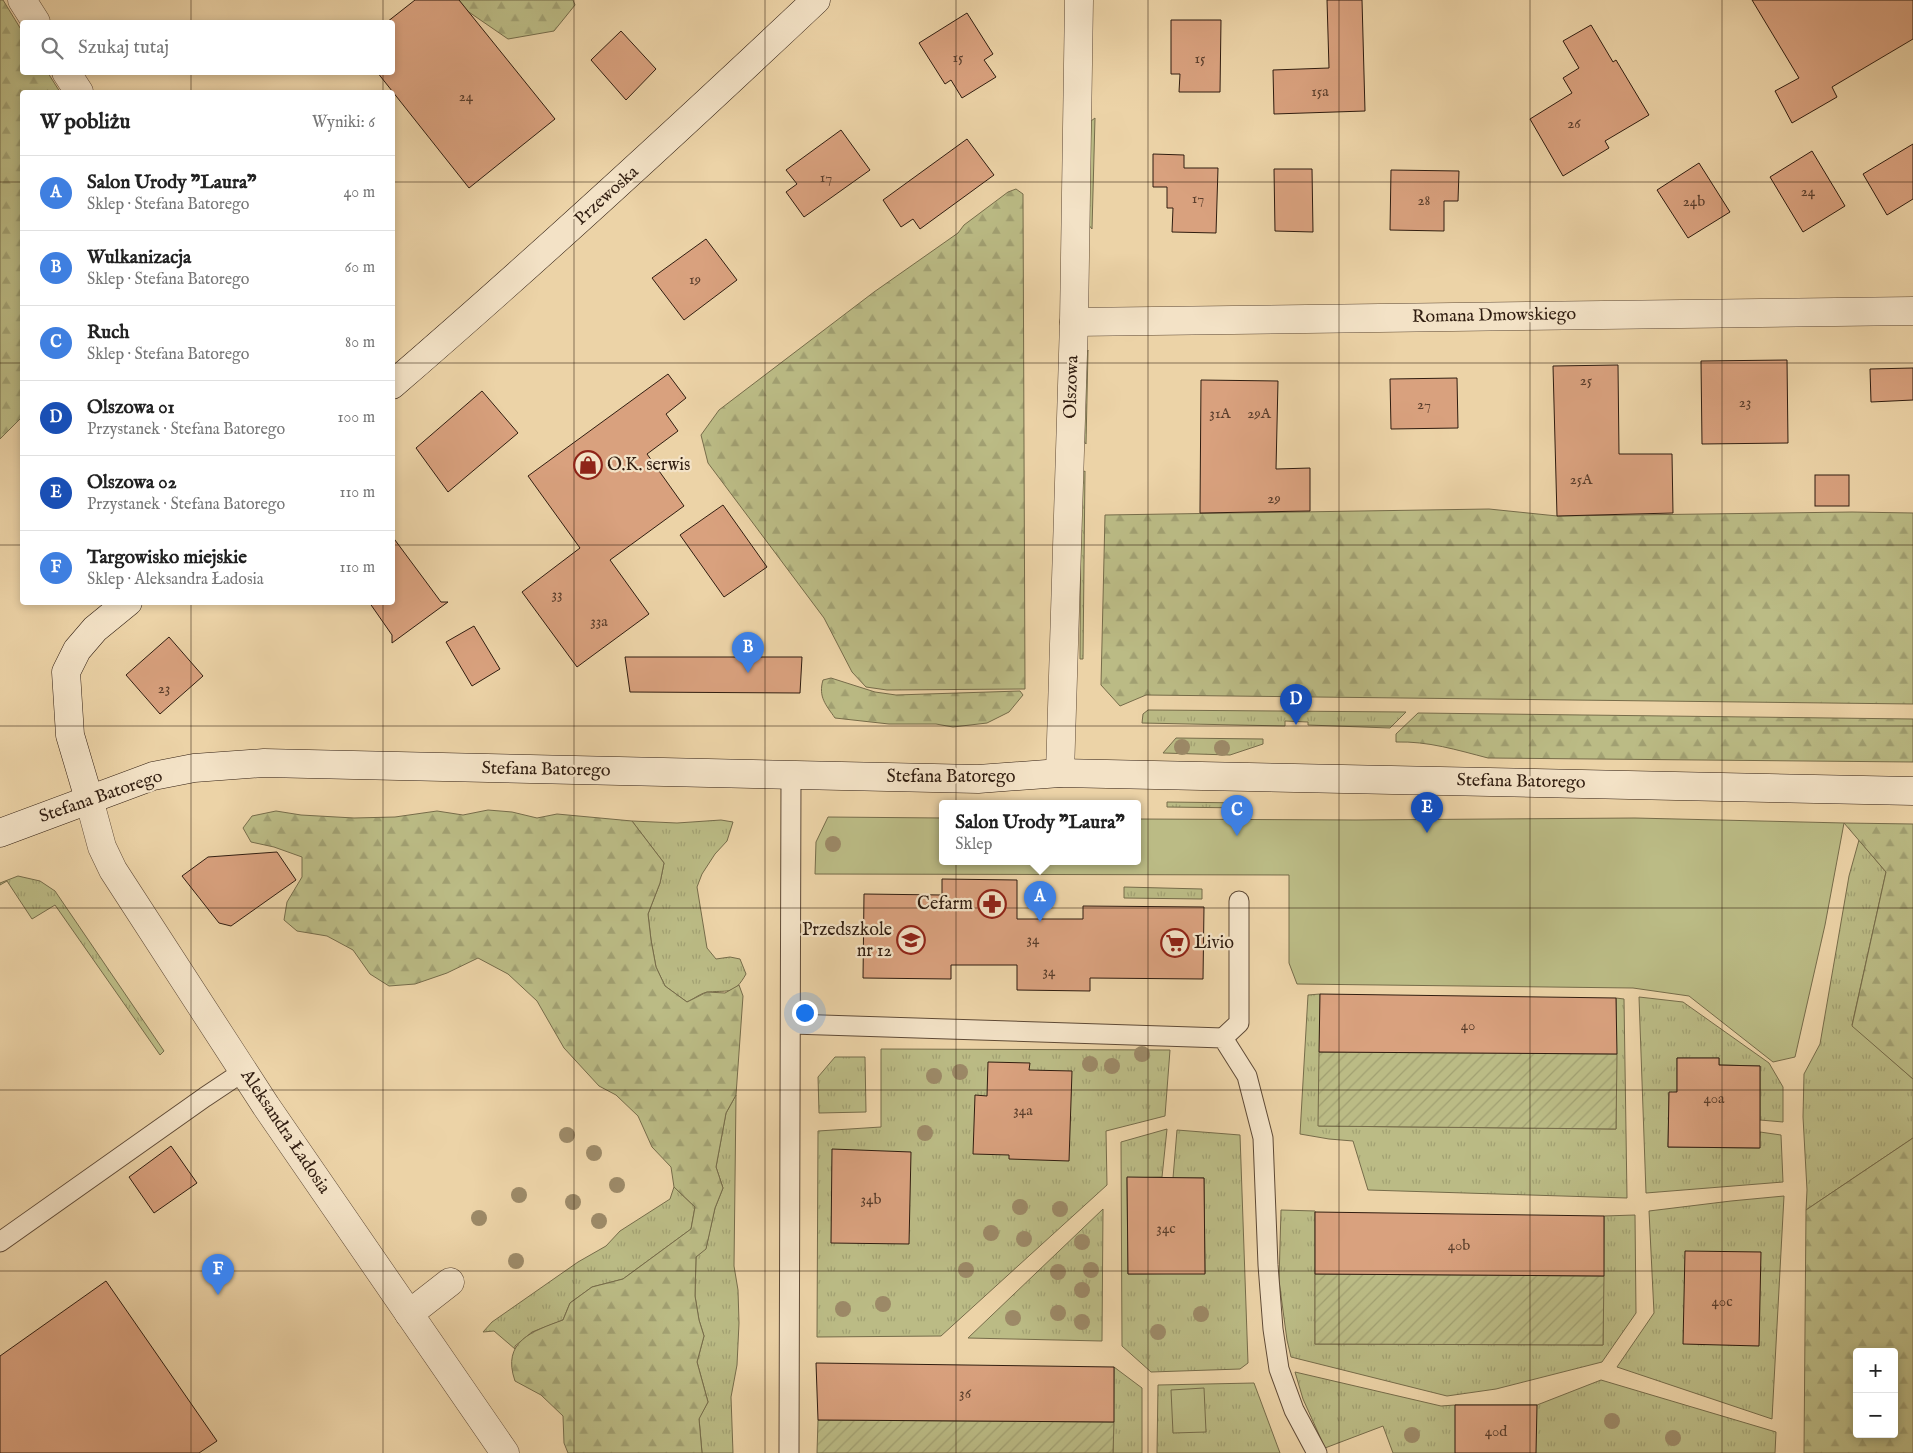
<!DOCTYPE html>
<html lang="pl">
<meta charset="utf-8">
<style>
:root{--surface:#fff;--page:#f2f2f2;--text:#222;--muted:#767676;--line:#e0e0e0;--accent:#d93025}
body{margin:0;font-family:"IM FELL English",serif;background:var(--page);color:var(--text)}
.controls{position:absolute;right:15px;bottom:15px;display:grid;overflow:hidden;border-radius:5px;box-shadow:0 2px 8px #0003}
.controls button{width:45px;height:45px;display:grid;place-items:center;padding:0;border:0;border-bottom:1px solid var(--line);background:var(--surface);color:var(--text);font:25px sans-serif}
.you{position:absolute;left:804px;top:1012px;width:18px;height:18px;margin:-12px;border:4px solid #fff;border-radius:50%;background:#1a73e8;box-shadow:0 0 0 8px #1a73e833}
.badge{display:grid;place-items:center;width:32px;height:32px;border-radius:50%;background:var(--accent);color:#fff;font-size:16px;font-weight:700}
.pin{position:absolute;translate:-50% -41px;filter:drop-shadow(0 1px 2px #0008)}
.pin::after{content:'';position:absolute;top:26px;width:18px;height:15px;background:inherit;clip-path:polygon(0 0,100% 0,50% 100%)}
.popup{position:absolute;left:939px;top:800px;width:202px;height:65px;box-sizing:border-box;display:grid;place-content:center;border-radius:5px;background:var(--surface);filter:drop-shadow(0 1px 4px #0005);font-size:16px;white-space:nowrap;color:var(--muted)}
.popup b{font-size:19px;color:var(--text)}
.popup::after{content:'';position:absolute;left:50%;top:100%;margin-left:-10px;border:10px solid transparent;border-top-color:var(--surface)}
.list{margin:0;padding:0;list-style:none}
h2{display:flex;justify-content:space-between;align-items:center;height:65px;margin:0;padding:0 20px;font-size:21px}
h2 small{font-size:16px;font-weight:400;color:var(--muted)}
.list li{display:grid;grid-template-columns:32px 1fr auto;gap:15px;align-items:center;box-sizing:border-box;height:75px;padding:0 20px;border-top:1px solid var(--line)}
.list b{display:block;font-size:19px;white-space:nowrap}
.list p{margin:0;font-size:16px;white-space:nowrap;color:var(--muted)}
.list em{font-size:16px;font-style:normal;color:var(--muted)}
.icon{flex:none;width:28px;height:28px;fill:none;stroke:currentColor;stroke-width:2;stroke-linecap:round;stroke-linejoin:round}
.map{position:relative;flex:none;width:1913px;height:1453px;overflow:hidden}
.search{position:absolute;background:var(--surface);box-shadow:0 2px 8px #0003;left:20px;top:20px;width:375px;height:55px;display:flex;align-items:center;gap:12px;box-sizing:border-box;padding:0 18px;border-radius:5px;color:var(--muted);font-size:19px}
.panel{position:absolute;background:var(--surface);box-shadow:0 2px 8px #0003;left:20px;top:90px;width:375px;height:515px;border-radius:5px}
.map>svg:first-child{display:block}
.grass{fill:url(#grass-tufts);stroke:#766c4a}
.forest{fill:url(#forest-firs);stroke:#766c4a;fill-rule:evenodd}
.park{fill:#bbbb85;stroke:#766c4a}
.garden{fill:url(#garden-furrows);stroke:#766c4a}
.building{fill:#d9a17e;stroke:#301d10}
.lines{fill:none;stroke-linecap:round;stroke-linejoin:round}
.lane-casing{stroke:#5f4a36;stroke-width:21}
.street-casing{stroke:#5f4a36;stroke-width:29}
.secondary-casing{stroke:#301d10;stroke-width:29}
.lane{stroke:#f3e2c6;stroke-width:19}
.street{stroke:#f3e2c6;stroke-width:28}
.secondary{stroke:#f3e2c6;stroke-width:28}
.tree{fill:#9c8967}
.grid{fill:none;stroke:#301d10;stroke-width:1;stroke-opacity:0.55}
.labels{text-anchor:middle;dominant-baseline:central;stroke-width:4.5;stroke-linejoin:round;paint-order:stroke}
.number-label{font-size:15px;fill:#5a3e2c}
.street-label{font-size:18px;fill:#301d10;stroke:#f3e2c6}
.poi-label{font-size:18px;fill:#301d10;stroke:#f3e2c6;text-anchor:start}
</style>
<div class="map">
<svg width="1913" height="1453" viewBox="0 0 1913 1453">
<defs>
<pattern id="grass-tufts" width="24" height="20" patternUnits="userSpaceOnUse" patternTransform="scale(1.25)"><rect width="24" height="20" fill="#bbbb85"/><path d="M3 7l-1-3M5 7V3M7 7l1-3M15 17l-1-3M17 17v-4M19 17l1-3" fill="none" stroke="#a1a072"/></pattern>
<pattern id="forest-firs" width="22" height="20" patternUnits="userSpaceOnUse" patternTransform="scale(1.25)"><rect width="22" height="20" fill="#bbbb85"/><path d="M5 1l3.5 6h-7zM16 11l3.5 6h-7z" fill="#a1a072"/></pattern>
<pattern id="garden-furrows" width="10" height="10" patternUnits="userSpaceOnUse" patternTransform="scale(1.25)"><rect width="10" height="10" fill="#bbbb85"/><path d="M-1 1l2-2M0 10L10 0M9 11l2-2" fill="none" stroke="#a1a072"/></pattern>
</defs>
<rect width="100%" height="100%" fill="#ecd3a7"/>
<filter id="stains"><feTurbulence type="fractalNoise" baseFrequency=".004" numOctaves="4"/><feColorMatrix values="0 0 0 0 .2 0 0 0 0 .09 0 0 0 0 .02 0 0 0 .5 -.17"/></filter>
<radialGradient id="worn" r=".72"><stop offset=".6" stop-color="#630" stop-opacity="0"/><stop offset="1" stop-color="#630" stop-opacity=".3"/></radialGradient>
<g class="grass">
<path d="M1095 118 1092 229 1088 224 1091 121Z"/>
<path d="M1088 350 1086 444 1083 440 1085 356Z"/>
<path d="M1085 471 1083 659H1080L1081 473Z"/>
<path d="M1148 710 1406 712 1390 728 1308 725V722L1285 721V726L1142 723 1143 714Z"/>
<path d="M1176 738 1263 739V744L1230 755 1163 753Z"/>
<path d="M1167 802 1246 803V808L1167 807Z"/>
<path d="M721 820 733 822 727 841 715 854 702 874 697 887 707 948 716 959 730 957 740 959 746 974C734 995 730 990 709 992 702 992 694 999 687 1002L665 986 656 967 651 940 648 914 660 883 664 863 632 821 677 823Z"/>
<path d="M1859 840 1886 872 1852 1025 1913 1079V1138L1806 1210 1807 1190 1803 1117 1804 1074 1820 1044 1849 876Z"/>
<path d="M18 876 40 881 55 891 164 1051 160 1055 55 905 32 919 7 881 0 885V883Z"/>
<path d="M1124 887 1202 889V899L1124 898Z"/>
<path d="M1320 994 1319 1126 1616 1129V998L1624 999 1627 1198 1368 1190 1353 1141 1329 1139 1300 1134 1308 995Z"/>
<path d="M1639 997 1683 1002 1769 1063 1783 1087V1122L1760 1120V1066L1719 1065V1058H1677V1092L1669 1093 1668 1147 1759 1148 1760 1132 1781 1135 1783 1182 1646 1193Z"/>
<path d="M881 1049 1170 1050 1165 1116 1106 1131 1107 1185 941 1336 817 1337 818 1131 881 1127Z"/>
<path d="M835 1057H865L866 1112 819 1113 818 1077Z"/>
<path d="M736 1095 734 1266 738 1290 739 1323 737 1365 731 1397 733 1453H702L699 1418 708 1402 697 1362 704 1336 699 1320 695 1296 696 1257 706 1248 715 1208 723 1188 716 1167 726 1113Z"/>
<path d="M1167 1129 1162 1177 1127 1178 1128 1274 1205 1273 1204 1178H1173L1177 1130 1240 1135 1248 1363 1240 1369 1151 1372 1122 1346 1121 1142Z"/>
<path d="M674 1187 695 1207 691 1229 623 1279 592 1287 570 1303 563 1320 532 1332 515 1346V1349L494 1331 483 1332 492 1322 578 1262 606 1246 620 1231 670 1199Z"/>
<path d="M1784 1196 1772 1419 1617 1367 1654 1313 1649 1211 1731 1201Z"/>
<path d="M1103 1209 1102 1341 968 1338Z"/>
<path d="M1281 1210 1315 1211V1344L1603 1345 1604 1216 1635 1215 1636 1313 1602 1362 1496 1389 1447 1396 1291 1357 1287 1340 1279 1281Z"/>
<path d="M1114 1367 1142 1388V1453H1113Z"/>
<path d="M1295 1372 1441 1406 1455 1405H1537L1601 1380 1776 1432 1775 1453H1393L1383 1426 1325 1448 1303 1399Z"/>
<path d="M1254 1383 1280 1453H1157L1158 1385Z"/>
</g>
<g class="forest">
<path d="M0 0H3L22 31V72L48 73 60 92H22V417L0 439Z"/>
<path d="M457 0H573L575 5 554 31 508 39 463 8Z"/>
<path d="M1016 189 1023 194 1025 689 887 690 866 687 852 672 824 618 708 463 701 435 719 410 874 292 958 233 964 225 1008 192Z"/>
<path d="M1489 509 1557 516 1852 512 1913 513V704L1146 695 1120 706 1101 685 1105 515Z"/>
<path d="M831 678 875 692 896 695 1020 691 1023 695 1009 712 987 723 953 727 936 724H889L835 718C826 705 818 697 823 680Z"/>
<path d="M1418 713 1913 719V762L1488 758C1457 750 1428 741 1396 742V734Z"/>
<path d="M488 810 512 812 537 818 557 814 632 821 664 863 660 883 648 914 651 940 656 967 665 986 687 1002 707 992 725 993 739 985 743 996 736 1095 726 1113 716 1167 723 1188 715 1208 706 1249 696 1257 695 1296 699 1320 704 1336 697 1362 708 1402 699 1419 702 1453H568L564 1443 563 1416 541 1395 515 1381C501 1341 533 1331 563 1320L570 1303 592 1287 623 1279 691 1229 695 1207 674 1187 671 1167 652 1147 638 1116 616 1095 599 1086 564 1048 537 1001 508 974 478 958 447 973 415 984 389 986 370 974 353 950 327 936 297 931 284 920 287 902 302 877V857L274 847 251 842 243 828 252 816 276 811 301 815 354 818 395 817 437 811 463 815Z"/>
<path d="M1844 823 1913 824V1079L1852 1026 1886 872Z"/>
<path d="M1913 1138V1453H1804L1806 1210ZM1857 1352H1894V1434H1857Z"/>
</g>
<g class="park">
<path d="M828 817 942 818V861H1138V819L1356 820 1635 818 1844 823 1825 925 1795 1057 1773 1062 1689 996 1633 988 1297 984 1289 963V875L815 874 816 842Z"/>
<path d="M1204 1388 1206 1432 1173 1433 1171 1390Z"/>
</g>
<g class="garden">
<path d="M1319 1052 1617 1054 1616 1129 1318 1126Z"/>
<path d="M1315 1274 1604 1276 1603 1345 1315 1344Z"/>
<path d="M818 1420 1114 1422 1113 1453H817Z"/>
</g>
<g class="building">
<path d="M415 0H459L555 119 469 188 377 72H392V22H387Z"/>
<path d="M1327 0H1362L1365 111 1274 114 1273 70 1329 68Z"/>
<path d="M1752 0H1913V39L1832 87 1837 97 1792 123 1775 91 1799 78Z"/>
<path d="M967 13 993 54 984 60 996 77 962 98 951 80 945 84 919 43Z"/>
<path d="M1171 20H1221L1220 92H1179L1180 74H1171Z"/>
<path d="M1591 25 1613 62 1616 60 1649 115 1605 141 1609 148 1563 176 1530 119 1572 93 1563 78 1579 68 1563 41Z"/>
<path d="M621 31 656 69 626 100 591 60Z"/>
<path d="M841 130 870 170 804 217 786 192 797 184 786 170Z"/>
<path d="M967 139 994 175 920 229 913 219 901 227 883 200Z"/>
<path d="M1913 144V199L1887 215 1863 174Z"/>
<path d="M1812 151 1845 206 1803 232 1770 177Z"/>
<path d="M1153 154 1184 155V168H1218L1216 233 1172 232 1173 208H1167V187H1153Z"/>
<path d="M1699 163 1730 212 1688 238 1657 190Z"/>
<path d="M1274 169H1312L1313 232 1275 231Z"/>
<path d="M1391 170 1459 171 1458 201H1444V231L1390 230Z"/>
<path d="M706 239 737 280 684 320 652 278Z"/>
<path d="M1787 360 1788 443 1702 444 1701 361Z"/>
<path d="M1618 365 1619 454H1672L1673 513 1557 516 1553 366Z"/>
<path d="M1913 368V400L1871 402 1870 369Z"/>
<path d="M668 374 686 398 666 414 678 431 647 454 684 506 610 560 649 614 577 667 522 592 580 548 528 476Z"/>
<path d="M1457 378 1458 428 1391 429 1390 379Z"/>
<path d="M1201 380 1278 381 1276 469 1310 468V511L1200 513Z"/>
<path d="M482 391 518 433 448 492 416 448Z"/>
<rect x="1815" y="475" width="34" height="31"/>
<path d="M723 505 767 567 724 597 680 535Z"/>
<path d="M392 536 441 602H448L392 643V635L369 602H392Z"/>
<path d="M474 626 500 669 472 686 446 642Z"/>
<path d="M169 637 203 676 160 714 126 675Z"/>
<path d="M625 657H802L800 693 630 692Z"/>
<path d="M277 852 296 880 231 926 219 923 182 876 208 857Z"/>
<path d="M942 879 1017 880V919H1083V906L1204 907 1203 979 1090 978V991L1017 990V965H951V979L863 978 864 894 942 895Z"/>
<path d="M1320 994 1616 998 1617 1054 1319 1052Z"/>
<path d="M1677 1058H1719V1065L1760 1066V1148L1668 1147 1669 1092H1677Z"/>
<path d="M988 1062 1030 1063 1029 1070 1072 1071 1069 1161 1009 1159V1155L973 1154 975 1095 987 1096Z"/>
<path d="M171 1146 197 1183 154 1213 129 1177Z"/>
<path d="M832 1149 911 1152 909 1244 831 1243Z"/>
<path d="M1127 1177 1204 1178 1205 1274H1128Z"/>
<path d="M1315 1212 1604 1216V1276L1315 1274Z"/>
<path d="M1685 1251 1761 1252 1759 1346 1683 1344Z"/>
<path d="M106 1281 217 1441 199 1453H0V1356Z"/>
<path d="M816 1363 1114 1367V1422L818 1420Z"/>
<path d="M1455 1405H1537L1536 1453H1455Z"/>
</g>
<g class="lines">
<defs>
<g id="lane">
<path d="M792 1024 1223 1038 1247 1076 1263 1138 1268 1265 1273 1329 1279 1369 1294 1410 1317 1453"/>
<path d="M1223 1038 1239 1023V901"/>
<path d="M0 1242 205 1097 244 1071"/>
<path d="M789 1453 791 776"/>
</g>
<g id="street">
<path d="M22 0 36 22"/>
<path d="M66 72 79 92"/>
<path d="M1074 322 1913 311"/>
<path d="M1060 773 1074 322 1079 0"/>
<path d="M89 799 102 847 113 870 266 1106 505 1453"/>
<path d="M409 1314 450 1282"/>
</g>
<g id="secondary">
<path d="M392 385C537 260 677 131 816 0"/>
<path d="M89 799 70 735 66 672 77 650 95 629 128 602"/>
<path d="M0 833 153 776 194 768 264 763 978 779 1060 773 1913 791"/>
</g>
</defs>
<use href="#lane" class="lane-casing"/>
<use href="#street" class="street-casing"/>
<use href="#secondary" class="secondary-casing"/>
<use href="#lane" class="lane"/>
<use href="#street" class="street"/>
<use href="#secondary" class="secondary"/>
</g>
<g class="tree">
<circle cx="1182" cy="747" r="8"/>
<circle cx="1222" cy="748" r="8"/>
<circle cx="833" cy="844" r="8"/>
<circle cx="1142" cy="1054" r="8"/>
<circle cx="1090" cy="1064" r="8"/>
<circle cx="1112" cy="1066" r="8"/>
<circle cx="960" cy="1072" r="8"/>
<circle cx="934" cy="1076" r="8"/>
<circle cx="925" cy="1133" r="8"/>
<circle cx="567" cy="1135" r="8"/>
<circle cx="594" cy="1153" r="8"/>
<circle cx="617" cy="1185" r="8"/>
<circle cx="519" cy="1195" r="8"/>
<circle cx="573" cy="1202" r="8"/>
<circle cx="1020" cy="1207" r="8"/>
<circle cx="1060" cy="1209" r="8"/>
<circle cx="479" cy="1218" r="8"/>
<circle cx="599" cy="1221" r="8"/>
<circle cx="991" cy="1233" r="8"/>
<circle cx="1024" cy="1239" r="8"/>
<circle cx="1082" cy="1242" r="8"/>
<circle cx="516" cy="1261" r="8"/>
<circle cx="966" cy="1270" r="8"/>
<circle cx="1091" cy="1270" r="8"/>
<circle cx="1058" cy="1272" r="8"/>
<circle cx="1082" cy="1290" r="8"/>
<circle cx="883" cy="1304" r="8"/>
<circle cx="843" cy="1309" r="8"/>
<circle cx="1058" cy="1313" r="8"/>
<circle cx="1201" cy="1314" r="8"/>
<circle cx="1013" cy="1318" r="8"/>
<circle cx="1082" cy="1322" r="8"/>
<circle cx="1158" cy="1332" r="8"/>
<circle cx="1612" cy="1421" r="8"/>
<circle cx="1412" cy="1435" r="8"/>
<circle cx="1673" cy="1438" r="8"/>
</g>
<path class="grid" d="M191 0V22M383 0V22M574 0V1453M765 0V1453M956 0V1453M1148 0V1453M1339 0V1453M1530 0V1453M1722 0V1453M191 72V92M383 72V92M0 182H22M392 182H1913M0 363H22M392 363H1913M0 545H22M392 545H1913M191 602V1453M383 602V1453M0 726H1913M0 908H1913M0 1090H1913M0 1271H1913"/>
<defs>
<symbol id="shop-ring" viewBox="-11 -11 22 22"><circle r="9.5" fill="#f3e2c6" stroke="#8f2418" stroke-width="1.5"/><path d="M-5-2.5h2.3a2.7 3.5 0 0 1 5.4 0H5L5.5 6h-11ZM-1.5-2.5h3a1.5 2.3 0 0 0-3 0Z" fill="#8f2418"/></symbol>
<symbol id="pharmacy-ring" viewBox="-11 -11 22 22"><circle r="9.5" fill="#f3e2c6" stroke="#8f2418" stroke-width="1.5"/><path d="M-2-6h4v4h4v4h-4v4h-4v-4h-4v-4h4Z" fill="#8f2418"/></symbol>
<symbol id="school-ring" viewBox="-11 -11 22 22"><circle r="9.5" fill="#f3e2c6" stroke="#8f2418" stroke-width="1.5"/><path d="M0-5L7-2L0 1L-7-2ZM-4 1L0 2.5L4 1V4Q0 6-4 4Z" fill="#8f2418"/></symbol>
<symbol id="supermarket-ring" viewBox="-11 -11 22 22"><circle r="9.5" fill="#f3e2c6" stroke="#8f2418" stroke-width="1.5"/><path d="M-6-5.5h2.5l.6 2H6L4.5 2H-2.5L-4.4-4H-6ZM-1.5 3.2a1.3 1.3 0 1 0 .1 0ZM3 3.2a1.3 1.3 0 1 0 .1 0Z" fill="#8f2418"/></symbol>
</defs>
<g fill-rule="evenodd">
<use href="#shop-ring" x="572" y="449" width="32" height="32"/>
<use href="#pharmacy-ring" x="976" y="888" width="32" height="32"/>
<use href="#school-ring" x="895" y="924" width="32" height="32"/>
<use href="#supermarket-ring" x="1159" y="927" width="32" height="32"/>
</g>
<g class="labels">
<g class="number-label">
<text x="958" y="57">15</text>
<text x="1200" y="58">15</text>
<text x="1320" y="91">15a</text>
<text x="466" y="96">24</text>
<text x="1574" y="123">26</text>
<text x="826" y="177">17</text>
<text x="1808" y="191">24</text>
<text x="1198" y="198">17</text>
<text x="1424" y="200">28</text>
<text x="1694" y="201">24b</text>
<text x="695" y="279">19</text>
<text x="1586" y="380">25</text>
<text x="1745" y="402">23</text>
<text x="1424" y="404">27</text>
<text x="1220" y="413">31A</text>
<text x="1259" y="413">29A</text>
<text x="1581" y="479">25A</text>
<text x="1274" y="498">29</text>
<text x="557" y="594">33</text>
<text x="599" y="621">33a</text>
<text x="164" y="688">23</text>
<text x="1033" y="939">34</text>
<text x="1049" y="971">34</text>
<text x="1468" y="1025">40</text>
<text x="1714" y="1098">40a</text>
<text x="1023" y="1110">34a</text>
<text x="871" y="1199">34b</text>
<text x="1166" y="1228">34c</text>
<text x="1459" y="1245">40b</text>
<text x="1722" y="1301">40c</text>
<text x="965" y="1393">36</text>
<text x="1496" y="1431">40d</text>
</g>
<g class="street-label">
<text transform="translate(607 196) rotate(-42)">Przewoska</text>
<text transform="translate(1494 316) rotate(-1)">Romana Dmowskiego</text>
<text transform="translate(1072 387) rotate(-88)">Olszowa</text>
<text transform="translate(546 770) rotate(1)">Stefana Batorego</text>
<text x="951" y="777">Stefana Batorego</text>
<text transform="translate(1521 782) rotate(1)">Stefana Batorego</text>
<text transform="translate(101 797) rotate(-19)">Stefana Batorego</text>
<text transform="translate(285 1132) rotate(56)">Aleksandra Ładosia</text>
</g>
<g class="poi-label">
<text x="607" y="465">O.K. serwis</text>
<text x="973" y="904" text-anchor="end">Cefarm</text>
<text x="892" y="930" text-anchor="end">Przedszkole<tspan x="892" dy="21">nr 12</tspan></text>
<text x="1194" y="943">Livio</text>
</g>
</g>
<rect width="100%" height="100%" filter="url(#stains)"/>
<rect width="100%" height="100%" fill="url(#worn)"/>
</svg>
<div class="controls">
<button>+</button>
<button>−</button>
</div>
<div class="you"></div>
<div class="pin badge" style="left:1040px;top:922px;background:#3f7fe0">A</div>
<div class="popup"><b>Salon Urody &quot;Laura&quot;</b>Sklep</div>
<div class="pin badge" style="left:748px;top:673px;background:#3f7fe0">B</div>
<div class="pin badge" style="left:1237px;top:836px;background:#3f7fe0">C</div>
<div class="pin badge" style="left:1296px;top:725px;background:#1a4fb4">D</div>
<div class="pin badge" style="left:1427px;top:833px;background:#1a4fb4">E</div>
<div class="pin badge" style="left:218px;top:1295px;background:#3f7fe0">F</div>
<div class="search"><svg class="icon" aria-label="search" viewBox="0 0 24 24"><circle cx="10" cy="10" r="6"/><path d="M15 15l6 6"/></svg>Szukaj tutaj</div>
<section class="panel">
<h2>W pobliżu<small>Wyniki: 6</small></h2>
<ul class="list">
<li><span class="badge" style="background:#3f7fe0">A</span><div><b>Salon Urody &quot;Laura&quot;</b><p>Sklep · Stefana Batorego</p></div><em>40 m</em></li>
<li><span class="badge" style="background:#3f7fe0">B</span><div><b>Wulkanizacja</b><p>Sklep · Stefana Batorego</p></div><em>60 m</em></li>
<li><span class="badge" style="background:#3f7fe0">C</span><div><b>Ruch</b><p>Sklep · Stefana Batorego</p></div><em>80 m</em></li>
<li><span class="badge" style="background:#1a4fb4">D</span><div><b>Olszowa 01</b><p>Przystanek · Stefana Batorego</p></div><em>100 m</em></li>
<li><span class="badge" style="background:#1a4fb4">E</span><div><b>Olszowa 02</b><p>Przystanek · Stefana Batorego</p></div><em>110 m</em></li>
<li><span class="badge" style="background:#3f7fe0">F</span><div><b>Targowisko miejskie</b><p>Sklep · Aleksandra Ładosia</p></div><em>110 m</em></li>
</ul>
</section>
</div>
